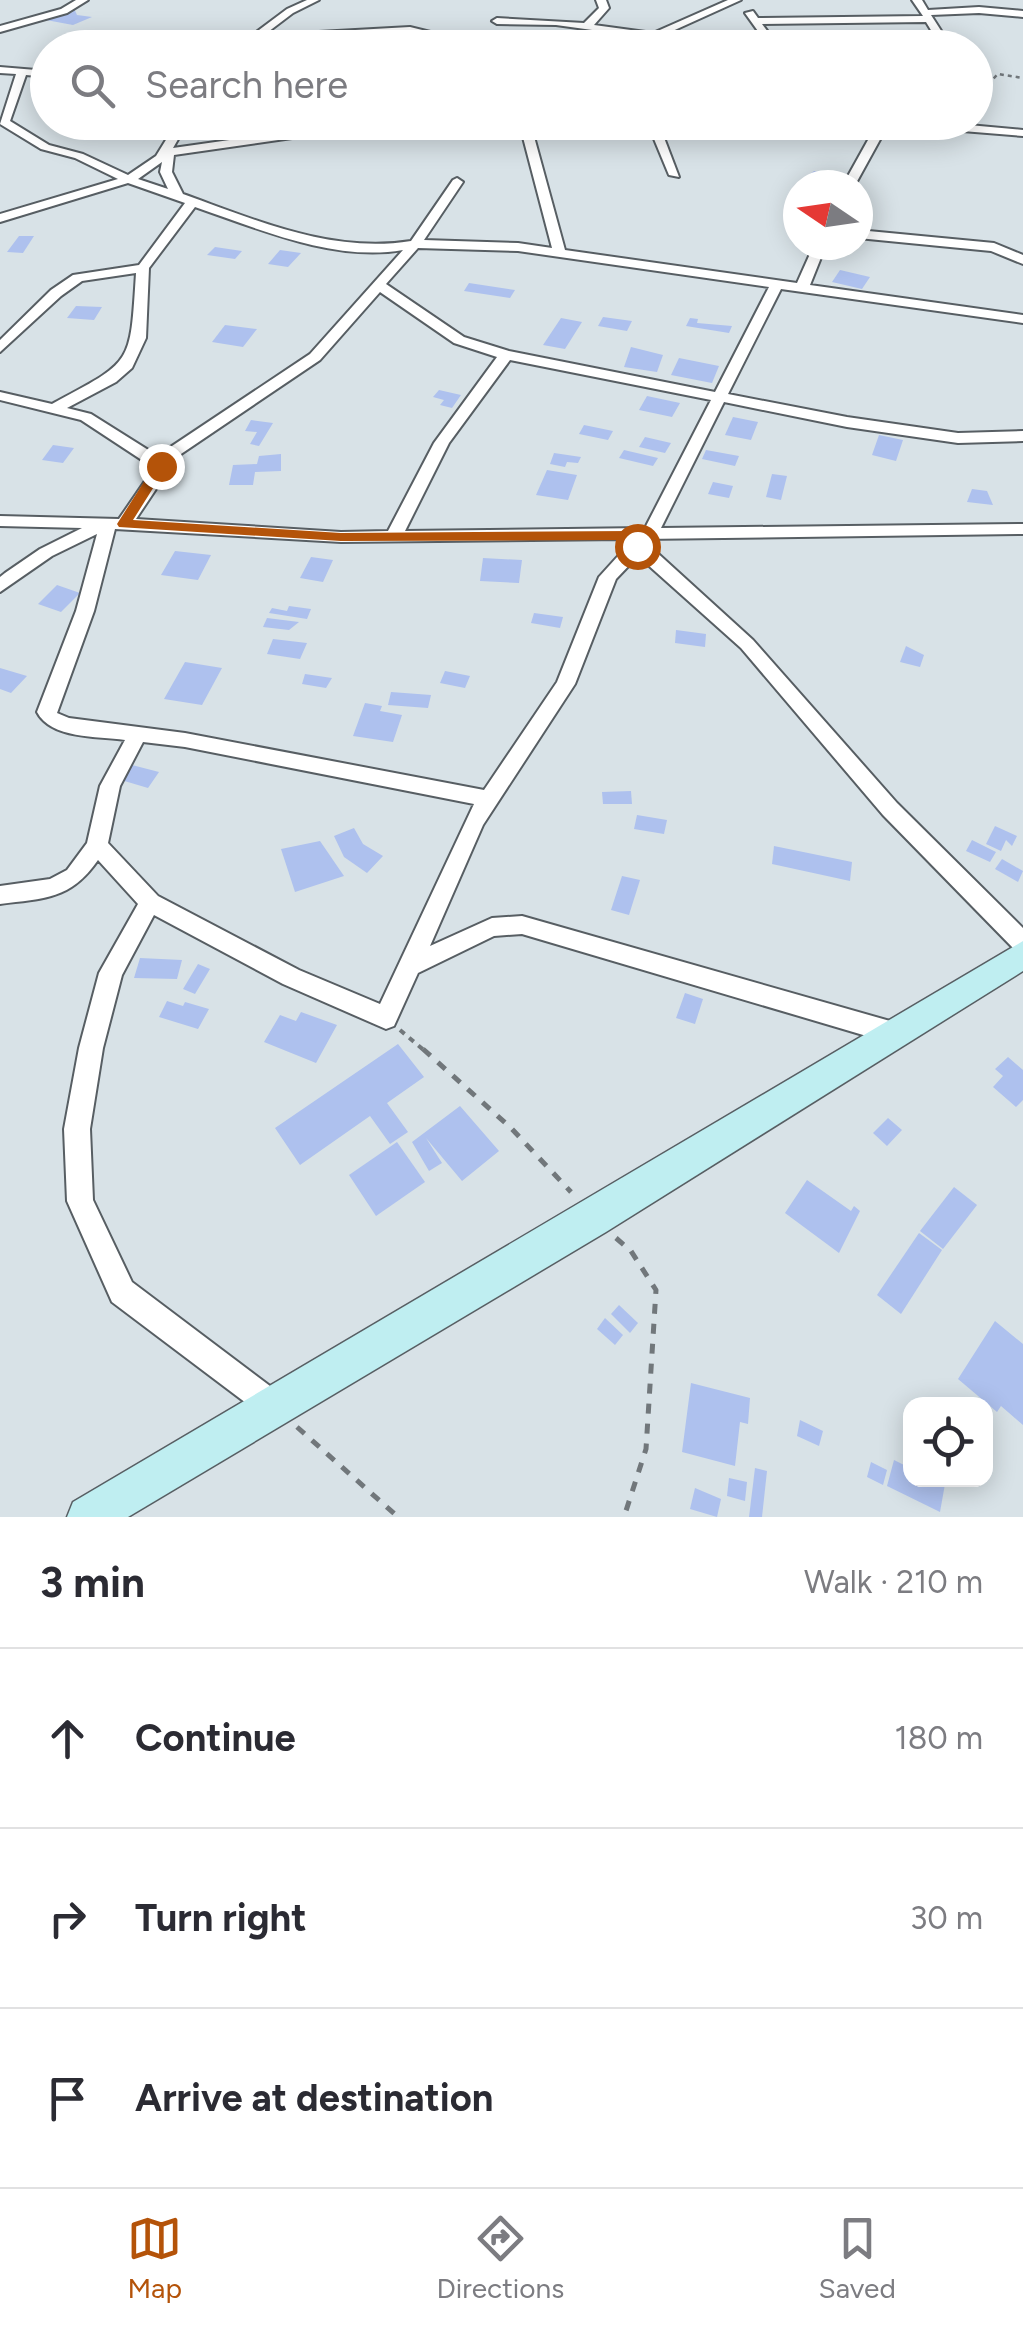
<!DOCTYPE html>
<meta charset="utf-8">
<style>
:root{--surface:#fff;--page:#f7f7f7;--text:#2b2b33;--muted:#7c7c81;--line:#e1e1e2;--accent:#b45309}
body{margin:0;font-family:Figtree,sans-serif;background:var(--page);color:var(--text)}
.controls{position:absolute;right:30px;bottom:30px;display:grid;overflow:hidden;border-radius:20px;box-shadow:0 5px 25px #0003}
.controls button{width:90px;height:90px;display:grid;place-items:center;padding:0;border:0;border-bottom:2px solid var(--line);background:var(--surface);color:var(--text);font:50px sans-serif}
.compass{position:absolute;left:783px;top:170px;width:90px;height:90px;border-radius:50%;background:var(--surface);box-shadow:0 5px 25px #0003;rotate:283deg}
.stop{position:absolute;width:30px;height:30px;margin:-22px;border:8px solid #b45309;border-radius:50%;background:#fff}
.stop.end{background:#b45309;border-color:#fff;box-shadow:0 2px 10px #0008}
.list{margin:0;padding:0;list-style:none}
h2{display:flex;justify-content:space-between;align-items:center;height:130px;margin:0;padding:0 40px;font-size:42px}
h2 small{font-size:32px;font-weight:400;color:var(--muted)}
.list li{display:grid;grid-template-columns:65px 1fr auto;gap:30px;align-items:center;box-sizing:border-box;height:180px;padding:0 40px;border-top:2px solid var(--line)}
.list b{display:block;font-size:38px;white-space:nowrap}
.list em{font-size:32px;font-style:normal;color:var(--muted)}
.icon{flex:none;width:55px;height:55px;fill:none;stroke:currentColor;stroke-width:2;stroke-linecap:round;stroke-linejoin:round}
.map{position:relative;flex:none;width:1023px;height:1517px;overflow:hidden}
.search{position:absolute;background:var(--surface);box-shadow:0 5px 25px #0003;left:30px;right:30px;top:30px;height:110px;display:flex;align-items:center;gap:25px;box-sizing:border-box;padding:0 35px;border-radius:55px;color:var(--muted);font-size:38px}
.sheet{height:670px;background:var(--surface)}
nav{display:flex;justify-content:space-around;align-items:center;box-sizing:border-box;height:140px;border-top:2px solid var(--line);background:var(--surface);font-size:28px;color:var(--muted)}
nav a{display:grid;justify-items:center;gap:5px}
nav .on{color:var(--accent)}
.map>svg:first-child{display:block}
.building{fill:#aec1ee}
.lines{fill:none;stroke-linecap:round;stroke-linejoin:round}
.minor-casing{stroke:#575e63;stroke-width:4}
.secondary-casing{stroke:#575e63;stroke-width:3}
.path-far2{stroke:#71777b;stroke-width:2.5;stroke-dasharray:4 4;stroke-linecap:butt}
.path-far1{stroke:#71777b;stroke-width:4;stroke-dasharray:6 6;stroke-linecap:butt}
.path{stroke:#71777b;stroke-width:5;stroke-dasharray:10 10;stroke-linecap:butt}
.minor{fill:#fff;fill-rule:evenodd}
.secondary{fill:#bfeef1;fill-rule:evenodd}
.route{fill:#b45309}
</style>
<div class="map">
<svg width="1023" height="1517" viewBox="0 0 1023 1517">
<rect width="100%" height="100%" fill="#d8e2e7"/>
<g class="building">
<path d="M72 4 77 15 92 17 73 25 46 20 73 12Z"/>
<path d="M814 171 839 176 832 185 802 180Z"/>
<path d="M19 236H34L23 253 7 252Z"/>
<path d="M215 247 242 251 235 259 207 255Z"/>
<path d="M280 250 301 253 288 267 268 264Z"/>
<path d="M840 270 870 277 862 289 832 282Z"/>
<path d="M469 283 515 290 510 298 464 291Z"/>
<path d="M76 306 102 307 94 320 67 318Z"/>
<path d="M603 317 632 321 627 331 598 326Z"/>
<path d="M561 318 582 322 565 349 543 345Z"/>
<path d="M690 318 698 319 697 323 732 326 729 333 686 326Z"/>
<path d="M225 325 257 329 243 347 212 342Z"/>
<path d="M631 347 663 355 657 372 624 367Z"/>
<path d="M679 358 719 366 712 383 671 375Z"/>
<path d="M439 390 461 395 452 408 440 405 444 400 433 397Z"/>
<path d="M647 396 680 403 672 417 639 410Z"/>
<path d="M733 417 758 422 751 440 725 435Z"/>
<path d="M251 420 273 423 259 446 250 444 257 432 245 431Z"/>
<path d="M584 425 613 431 608 440 579 434Z"/>
<path d="M879 435 903 440 896 461 872 455Z"/>
<path d="M645 437 671 443 665 453 639 447Z"/>
<path d="M53 445 74 448 63 463 42 460Z"/>
<path d="M624 450 658 458 653 466 619 458Z"/>
<path d="M706 450 739 456 735 466 702 459Z"/>
<path d="M554 453 581 457 578 463 567 462 565 467 550 464Z"/>
<path d="M281 454V471L255 472 253 485H229L233 465 257 464 259 456Z"/>
<path d="M547 470 577 475 568 500 536 495Z"/>
<path d="M772 474 787 476 781 500 766 497Z"/>
<path d="M713 482 733 486 729 498 708 494Z"/>
<path d="M972 489 987 491 993 505 967 502Z"/>
<path d="M175 551 211 555 198 580 161 575Z"/>
<path d="M311 557 333 560 323 582 300 578Z"/>
<path d="M483 558 522 560 519 583 480 581Z"/>
<path d="M57 585 80 593 61 612 38 604Z"/>
<path d="M289 606 311 609 307 619 269 613 272 608 287 611Z"/>
<path d="M534 613 563 617 560 628 531 623Z"/>
<path d="M267 618 299 622 289 630 263 627Z"/>
<path d="M676 630 706 634 705 647 675 643Z"/>
<path d="M273 639 307 643 300 659 267 654Z"/>
<path d="M906 646 924 655 920 667 900 662Z"/>
<path d="M185 662 222 668 202 705 164 699Z"/>
<path d="M0 668 27 676 11 693 0 689Z"/>
<path d="M445 671 470 676 465 688 440 683Z"/>
<path d="M305 674 332 678 326 688 302 684Z"/>
<path d="M391 692 431 695 428 708 388 705Z"/>
<path d="M365 703 382 706 380 711 402 715 393 742 353 736Z"/>
<path d="M132 765 159 772 148 788 121 780Z"/>
<path d="M631 791 632 804H603L602 792Z"/>
<path d="M637 815 667 820 664 834 634 829Z"/>
<path d="M995 826 1017 836 1012 846 1006 840 1001 851 986 844Z"/>
<path d="M354 828 363 844 383 856 367 873 344 857 334 836Z"/>
<path d="M972 840 996 852 990 862 966 851Z"/>
<path d="M320 841 344 876 295 892 281 849Z"/>
<path d="M774 846 852 862 850 881 772 864Z"/>
<path d="M1002 859 1023 871 1018 882 995 869Z"/>
<path d="M622 876 640 880 629 915 611 910Z"/>
<path d="M140 958 182 960 177 979 134 978Z"/>
<path d="M198 964 210 969 195 994 183 989Z"/>
<path d="M685 993 703 999 695 1024 676 1018Z"/>
<path d="M167 1001 183 1006 185 1002 209 1009 198 1029 159 1017Z"/>
<path d="M301 1012 337 1025 316 1063 264 1042 280 1015 296 1021Z"/>
<path d="M398 1044 424 1077 387 1103 408 1132 390 1144 370 1116 300 1165 275 1128Z"/>
<path d="M1008 1057 1023 1070V1100L1016 1107 993 1087 1003 1076 995 1069Z"/>
<path d="M460 1106 499 1151 462 1181 426 1138 442 1163 429 1171 412 1142Z"/>
<path d="M888 1118 902 1130 887 1146 873 1133Z"/>
<path d="M397 1142 425 1182 376 1216 349 1175Z"/>
<path d="M807 1180 851 1211 854 1206 860 1211 839 1253 785 1213Z"/>
<path d="M954 1187 977 1205 943 1249 920 1231Z"/>
<path d="M919 1233 942 1250 901 1314 877 1295Z"/>
<path d="M619 1305 638 1323 630 1333 611 1314Z"/>
<path d="M605 1318 623 1335 615 1345 597 1329Z"/>
<path d="M995 1321 1023 1344V1425L1001 1406 997 1412 958 1379Z"/>
<path d="M691 1383 750 1398 748 1424 740 1422 735 1466 682 1452Z"/>
<path d="M800 1420 823 1431 819 1446 797 1436Z"/>
<path d="M894 1460 910 1468V1480H935L945 1484 940 1512 887 1486Z"/>
<path d="M871 1462 887 1470 883 1485 867 1477Z"/>
<path d="M755 1468 767 1471 762 1517H749Z"/>
<path d="M729 1478 747 1482 745 1501 727 1496Z"/>
<path d="M695 1488 721 1499 717 1517 690 1509Z"/>
</g>
<g class="lines">
<defs>
<g id="minor">
<path d="M76 0H88L67 13 0 32V26L61 9Z"/>
<path d="M307 0H319L293 13 264 35 410 27 496 48H476L410 33 256 41 247 48H235L287 9Z"/>
<path d="M596 0H606L609 8 594 25 653 33 728 0H741L635 48H621L643 37 556 25 497 24 492 21 497 18 584 23 599 8Z"/>
<path d="M912 0H922L928 10 979 7 1023 11V17L979 13 931 15 947 40 943 48H929L937 40 926 22 762 24 780 48H770L745 13 753 11 758 18 923 16Z"/>
<path d="M0 67 48 71V77L26 75 10 121 49 145 83 154 128 175 156 156 177 122H188L173 148 356 122 327 133 174 155 172 172 183 194C256 220 332 254 411 241L453 180 457 178 463 182 424 240 518 243 552 248 519 122H530L565 250 797 283 814 245H826L810 285 1023 315V323L781 289 728 394 847 417 958 433 1023 431V441L958 443 847 427 724 402 661 528 1023 524V534L642 539 753 640 897 803 1023 928V953L1015 950 883 815 741 648 638 556 616 579 575 684 483 825 430 946 492 918 522 916 897 1023 905 1026 909 1034 905 1042 897 1045 522 934 494 936 418 973 394 1026 386 1029 283 984 154 915 122 975 103 1048 90 1129 93 1200 132 1282 282 1395 287 1405 282 1415 272 1420 262 1415 112 1302 67 1201 64 1129 79 1048 99 973 138 904 98 860C70 900 45 898 0 904V886L50 879 67 870 87 843 100 786 125 740C97 736 51 739 37 712L76 611 97 534 52 556 0 592V577L5 573 40 549 82 528 0 526V516L119 519 154 468 81 420 0 400V392L52 404C133 360 130 367 136 273L82 281 61 296 0 352V340L51 290 73 275 139 265 185 203 128 183 0 222V214L118 179 75 158 41 149 0 124 16 74 0 73ZM162 162 160 172 168 189 138 179ZM195 207C259 229 334 262 403 250L310 354 166 450 161 458 91 414 67 408 116 382 132 368 146 338 149 268ZM418 248 518 251 769 287 715 392 509 351 464 337 386 284ZM380 292 454 343 497 357 434 443 388 531 341 532 136 519 178 456 320 360ZM510 360 711 400 645 528 405 531 449 443ZM115 529 341 542 625 539 628 545 599 577 557 682 484 790 185 733 69 718 57 713 94 611ZM143 742 185 747 474 804 380 1004 299 970 158 896 108 843 120 786Z"/>
<path d="M647 122H658L679 177 669 175Z"/>
<path d="M878 122H936L1023 130V136L888 125 855 185H843Z"/>
<path d="M858 230 994 243 1023 255V264L991 251 858 238Z"/>
</g>
<path id="secondary" d="M1023 941V971L606 1232 128 1517H67L73 1502Z"/>
</defs>
<use href="#minor" class="minor-casing"/>
<use href="#secondary" class="secondary-casing"/>
<path class="path-far2" d="M976 104 980 92 998 74 1023 78"/>
<path class="path-far1" d="M400 1030 426 1052"/>
<g class="path">
<path d="M423 1049 511 1128 571 1192"/>
<path d="M616 1238 631 1251 656 1290 646 1449 624 1517"/>
<path d="M297 1427 398 1517"/>
</g>
<use href="#minor" class="minor"/>
<use href="#secondary" class="secondary"/>
</g>
<path class="route" d="M161 462 167 466 133 520 341 533 632 531 644 546 632 549 627 540 341 541 119 527 117 524 154 466Z"/>
</svg>
<div class="controls">
<button><svg class="icon" aria-label="locate" viewBox="0 0 24 24"><circle cx="12" cy="12" r="6"/><path d="M12 2v4M12 18v4M2 12h4M18 12h4"/></svg></button>
</div>
<svg class="compass" viewBox="-18 -18 36 36"><path d="M0-13l5 13h-10z" fill="#e53935"/><path d="M0 13l5-13h-10z" fill="#7c7c81"/></svg>
<div class="stop" style="left:637px;top:546px"></div>
<div class="stop end" style="left:161px;top:466px"></div>
<div class="search"><svg class="icon" aria-label="search" viewBox="0 0 24 24"><circle cx="10" cy="10" r="6"/><path d="M15 15l6 6"/></svg>Search here</div>
</div>
<section class="sheet">
<h2>3 min<small>Walk · 210 m</small></h2>
<ul class="list">
<li><svg class="icon" aria-label="ahead" viewBox="0 0 24 24"><path d="M12 20V5M6 11l6-6 6 6"/></svg><div><b>Continue</b></div><em>180 m</em></li>
<li><svg class="icon" aria-label="right" viewBox="0 0 24 24"><path d="M7 20v-9h11M14 6l5 5-5 5"/></svg><div><b>Turn right</b></div><em>30 m</em></li>
<li><svg class="icon" aria-label="arrive" viewBox="0 0 24 24"><path d="M6 21V4h12l-3 4 3 4H6"/></svg><div><b>Arrive at destination</b></div></li>
</ul>
</section>
<nav>
<a class="on"><svg class="icon" aria-label="map" viewBox="0 0 24 24"><path d="M3 6l6-2 6 2 6-2v14l-6 2-6-2-6 2zM9 4v14M15 6v14"/></svg>Map</a>
<a><svg class="icon" aria-label="directions" viewBox="0 0 24 24"><path d="M12 3l9 9-9 9-9-9zM9 14v-3h6M13 9l2 2-2 2"/></svg>Directions</a>
<a><svg class="icon" aria-label="saved" viewBox="0 0 24 24"><path d="M7 4h10v16l-5-4-5 4z"/></svg>Saved</a>
</nav>
